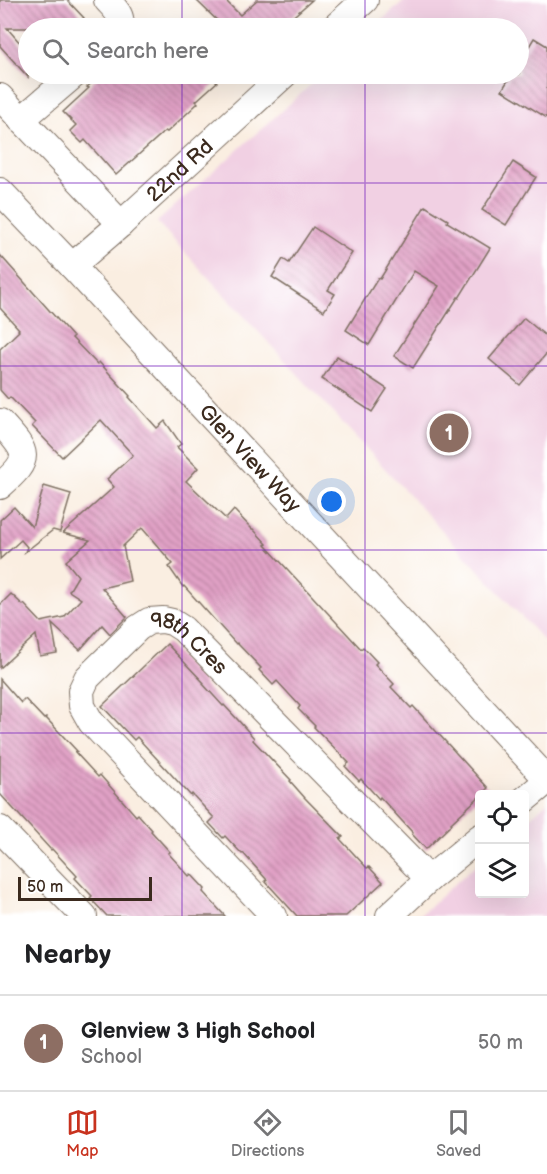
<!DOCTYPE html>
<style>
:root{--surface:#fff;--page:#f2f2f2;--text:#202124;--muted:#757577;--line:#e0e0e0;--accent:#c8321e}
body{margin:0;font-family:"Balsamiq Sans",sans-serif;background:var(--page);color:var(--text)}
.controls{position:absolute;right:18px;bottom:18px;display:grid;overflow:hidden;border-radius:6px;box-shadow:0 6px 24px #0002}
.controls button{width:54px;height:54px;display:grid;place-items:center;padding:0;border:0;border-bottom:2px solid var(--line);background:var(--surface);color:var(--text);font:30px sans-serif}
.scale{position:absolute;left:18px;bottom:15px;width:134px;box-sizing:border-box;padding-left:6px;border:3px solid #3b2a1e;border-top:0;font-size:16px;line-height:21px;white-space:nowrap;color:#3b2a1e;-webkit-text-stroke:4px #fff;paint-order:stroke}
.you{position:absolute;left:332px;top:502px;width:21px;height:21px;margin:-15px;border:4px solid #fff;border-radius:50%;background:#1a73e8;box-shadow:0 0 0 9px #1a73e833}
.badge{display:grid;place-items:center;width:39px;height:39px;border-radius:50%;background:var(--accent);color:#fff;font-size:20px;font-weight:700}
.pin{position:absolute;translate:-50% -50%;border:3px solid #fff;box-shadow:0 2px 6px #0006}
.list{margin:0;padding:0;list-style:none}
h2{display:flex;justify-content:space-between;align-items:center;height:78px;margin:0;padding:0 24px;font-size:26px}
h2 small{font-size:20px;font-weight:400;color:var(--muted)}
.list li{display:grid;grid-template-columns:39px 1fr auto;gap:18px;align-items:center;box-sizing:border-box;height:96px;padding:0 24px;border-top:2px solid var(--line)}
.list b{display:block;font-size:22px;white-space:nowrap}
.list p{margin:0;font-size:20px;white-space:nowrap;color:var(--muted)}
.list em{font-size:20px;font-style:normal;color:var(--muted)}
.icon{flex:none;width:33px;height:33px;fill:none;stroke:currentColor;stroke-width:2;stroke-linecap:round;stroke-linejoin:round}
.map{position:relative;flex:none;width:547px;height:916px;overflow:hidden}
.search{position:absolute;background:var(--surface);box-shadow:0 6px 24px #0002;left:18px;right:18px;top:18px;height:66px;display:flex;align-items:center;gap:15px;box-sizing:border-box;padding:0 21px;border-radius:33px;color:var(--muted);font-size:22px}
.sheet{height:174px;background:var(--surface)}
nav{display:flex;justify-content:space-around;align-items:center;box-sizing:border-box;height:84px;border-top:2px solid var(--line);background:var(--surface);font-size:16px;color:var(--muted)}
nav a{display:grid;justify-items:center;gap:3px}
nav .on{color:var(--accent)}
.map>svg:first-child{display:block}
.built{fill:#f1d0e3}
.building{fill:url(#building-back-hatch)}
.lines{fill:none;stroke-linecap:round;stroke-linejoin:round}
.minor-casing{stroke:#7e6f62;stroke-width:28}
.minor{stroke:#fff;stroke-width:26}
.grid{fill:none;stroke:#7b2cbf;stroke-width:1.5;stroke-opacity:0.55}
.labels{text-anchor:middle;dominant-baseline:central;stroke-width:4.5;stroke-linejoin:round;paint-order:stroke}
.street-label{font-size:21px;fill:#3b2a1e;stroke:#fff}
</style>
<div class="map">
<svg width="547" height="916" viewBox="0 0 547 916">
<defs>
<pattern id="building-back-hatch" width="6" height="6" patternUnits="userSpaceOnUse" patternTransform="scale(1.5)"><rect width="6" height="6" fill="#e1a1c6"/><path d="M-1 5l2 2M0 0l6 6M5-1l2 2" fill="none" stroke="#b883a0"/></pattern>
</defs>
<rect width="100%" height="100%" fill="#fff"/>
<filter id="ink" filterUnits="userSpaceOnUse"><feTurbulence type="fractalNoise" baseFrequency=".0167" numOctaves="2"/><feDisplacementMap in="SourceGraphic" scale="12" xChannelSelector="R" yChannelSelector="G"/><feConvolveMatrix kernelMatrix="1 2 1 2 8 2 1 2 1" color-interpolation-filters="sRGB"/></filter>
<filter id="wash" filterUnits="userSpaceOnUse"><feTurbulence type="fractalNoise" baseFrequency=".008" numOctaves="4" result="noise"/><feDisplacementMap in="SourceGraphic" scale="24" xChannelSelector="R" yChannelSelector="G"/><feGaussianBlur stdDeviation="1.35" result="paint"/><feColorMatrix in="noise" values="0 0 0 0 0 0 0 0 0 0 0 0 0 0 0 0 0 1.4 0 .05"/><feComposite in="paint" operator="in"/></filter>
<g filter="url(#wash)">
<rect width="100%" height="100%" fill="#faeee1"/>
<g class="built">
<path d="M405 0H547V644L157 222 323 74H518V28H373Z"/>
<path d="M547 802V916H419L479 862 480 894H524L525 822Z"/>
</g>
<g id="blocks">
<g class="building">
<path d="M0 0H67L84 18 73 28H7L28 52V77L0 46Z"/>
<path d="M196 0H225L240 15 257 0H312L280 28H225Z"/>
<path d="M534 38 547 46V118L502 90 512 74H519V63Z"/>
<path d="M102 74H209L217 82 196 101 198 103 180 120 167 132 165 131 116 175 85 140 82 143 70 131 76 125 63 112 89 88 87 87Z"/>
<path d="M513 162 536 177 506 225 482 210Z"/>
<path d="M425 206 448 220 447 222 490 248 459 298 458 297 413 368 394 356 439 286 414 271 369 345 346 330 378 278 380 279Z"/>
<path d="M313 227 352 253 328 290 335 294 324 311 272 277 283 259 289 263Z"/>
<path d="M0 255 73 337 72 338 97 364 99 362 130 396 129 397 157 428 165 421 181 444 177 447 198 468 186 481 226 519 234 510 252 529H253L267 544 265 545 361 649 363 647 377 662 375 664 394 684 391 687 411 708 413 706 488 788 480 795V796L451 823 452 824 426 849 412 834 413 833 380 797 379 799 361 779 359 781 345 766 349 763 314 727 315 726 298 709 300 706 277 681 273 685 259 670 261 668 237 643 236 644 184 586 183 587 169 567 173 564 142 528 123 546 130 581 102 588 127 617 110 634 102 625 80 650 52 624 57 653 40 656 36 635 0 668V605L11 594 23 605 24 604 41 622 64 617 81 599 69 591 78 576 66 561 90 540 63 533 114 487 107 479 133 455 101 420 62 457 32 426 35 423 10 397 8 399 0 390V349L19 331 18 330 19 329 0 308Z"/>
<path d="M524 318 547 337V353L520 385 489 359Z"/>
<path d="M337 356 387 389 372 412 322 379Z"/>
<path d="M44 486 71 494 60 532 53 530 25 552 27 547 21 540 0 559V520L14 507 32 527Z"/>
<path d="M167 644 204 683 203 684 223 706 224 705 238 720 254 738 253 740 291 780 290 781 305 798 343 837 340 839 367 868 369 867 383 882 346 916H297L265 881 267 880 243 853 242 854 225 836 223 838 209 823 214 818 192 794 191 796 137 737 134 740 102 706Z"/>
<path d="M0 679 21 703 25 699 44 719 46 718 77 751 75 752 98 777 100 775 136 816 138 814 152 830 151 831 170 852 168 853 189 876 191 874 205 889 203 892 225 916H107L90 898 92 896 75 878 77 876 52 849 51 850 0 794Z"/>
</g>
</g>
</g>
<g filter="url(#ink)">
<use href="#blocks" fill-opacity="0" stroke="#7e6f62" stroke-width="1.5"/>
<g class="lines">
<defs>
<g id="minor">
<path d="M107 0C115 9 123 15 120 28"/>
<path d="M334 28 365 0"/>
<path d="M0 97 121 224"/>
<path d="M21 120 75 74"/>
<path id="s1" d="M0 191 72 266 547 779"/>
<path id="s2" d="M72 266 121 224 285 74"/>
<path d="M0 422C27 452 34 457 0 486"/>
<path d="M524 800 547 781"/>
<path d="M0 829 84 916"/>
<path id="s3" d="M274 916 91 722 82 706 81 691 87 678 138 628 149 621 163 620 172 622 183 629 429 879"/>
<path d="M389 916 429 879 480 837"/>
</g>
</defs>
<use href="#minor" class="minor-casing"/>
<use href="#minor" class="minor"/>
</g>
</g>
<path class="grid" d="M182 0V28M365 0V28M182 74V916M365 74V916M0 183H547M0 366H547M0 550H547M0 733H547"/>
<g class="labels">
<g class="street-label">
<text stroke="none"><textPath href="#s2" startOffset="144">22nd Rd</textPath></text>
<text stroke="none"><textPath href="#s1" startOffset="366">Glen View Way</textPath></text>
<text stroke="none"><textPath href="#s3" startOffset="447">98th Cres</textPath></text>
</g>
</g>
</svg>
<div class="controls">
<button><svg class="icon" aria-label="locate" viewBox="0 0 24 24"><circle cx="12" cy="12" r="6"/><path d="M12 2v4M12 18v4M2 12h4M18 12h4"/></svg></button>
<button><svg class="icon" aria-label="layers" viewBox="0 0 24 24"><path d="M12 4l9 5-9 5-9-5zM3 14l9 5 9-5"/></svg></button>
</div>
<div class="scale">50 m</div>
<div class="you"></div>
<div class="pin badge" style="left:449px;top:433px;background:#8d6e63">1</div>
<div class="search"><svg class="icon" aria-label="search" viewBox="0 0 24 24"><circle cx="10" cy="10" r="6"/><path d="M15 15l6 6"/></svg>Search here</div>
</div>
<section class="sheet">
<h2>Nearby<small></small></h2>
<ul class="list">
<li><span class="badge" style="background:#8d6e63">1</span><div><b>Glenview 3 High School</b><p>School</p></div><em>50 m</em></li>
</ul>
</section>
<nav>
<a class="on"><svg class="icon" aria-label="map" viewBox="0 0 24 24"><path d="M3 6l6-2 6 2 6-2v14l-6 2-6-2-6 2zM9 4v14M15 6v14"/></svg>Map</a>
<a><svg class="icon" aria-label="directions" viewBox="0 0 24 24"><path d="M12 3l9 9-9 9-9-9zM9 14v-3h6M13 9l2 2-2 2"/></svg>Directions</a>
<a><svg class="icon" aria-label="saved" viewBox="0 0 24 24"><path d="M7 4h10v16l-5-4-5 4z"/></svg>Saved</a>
</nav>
